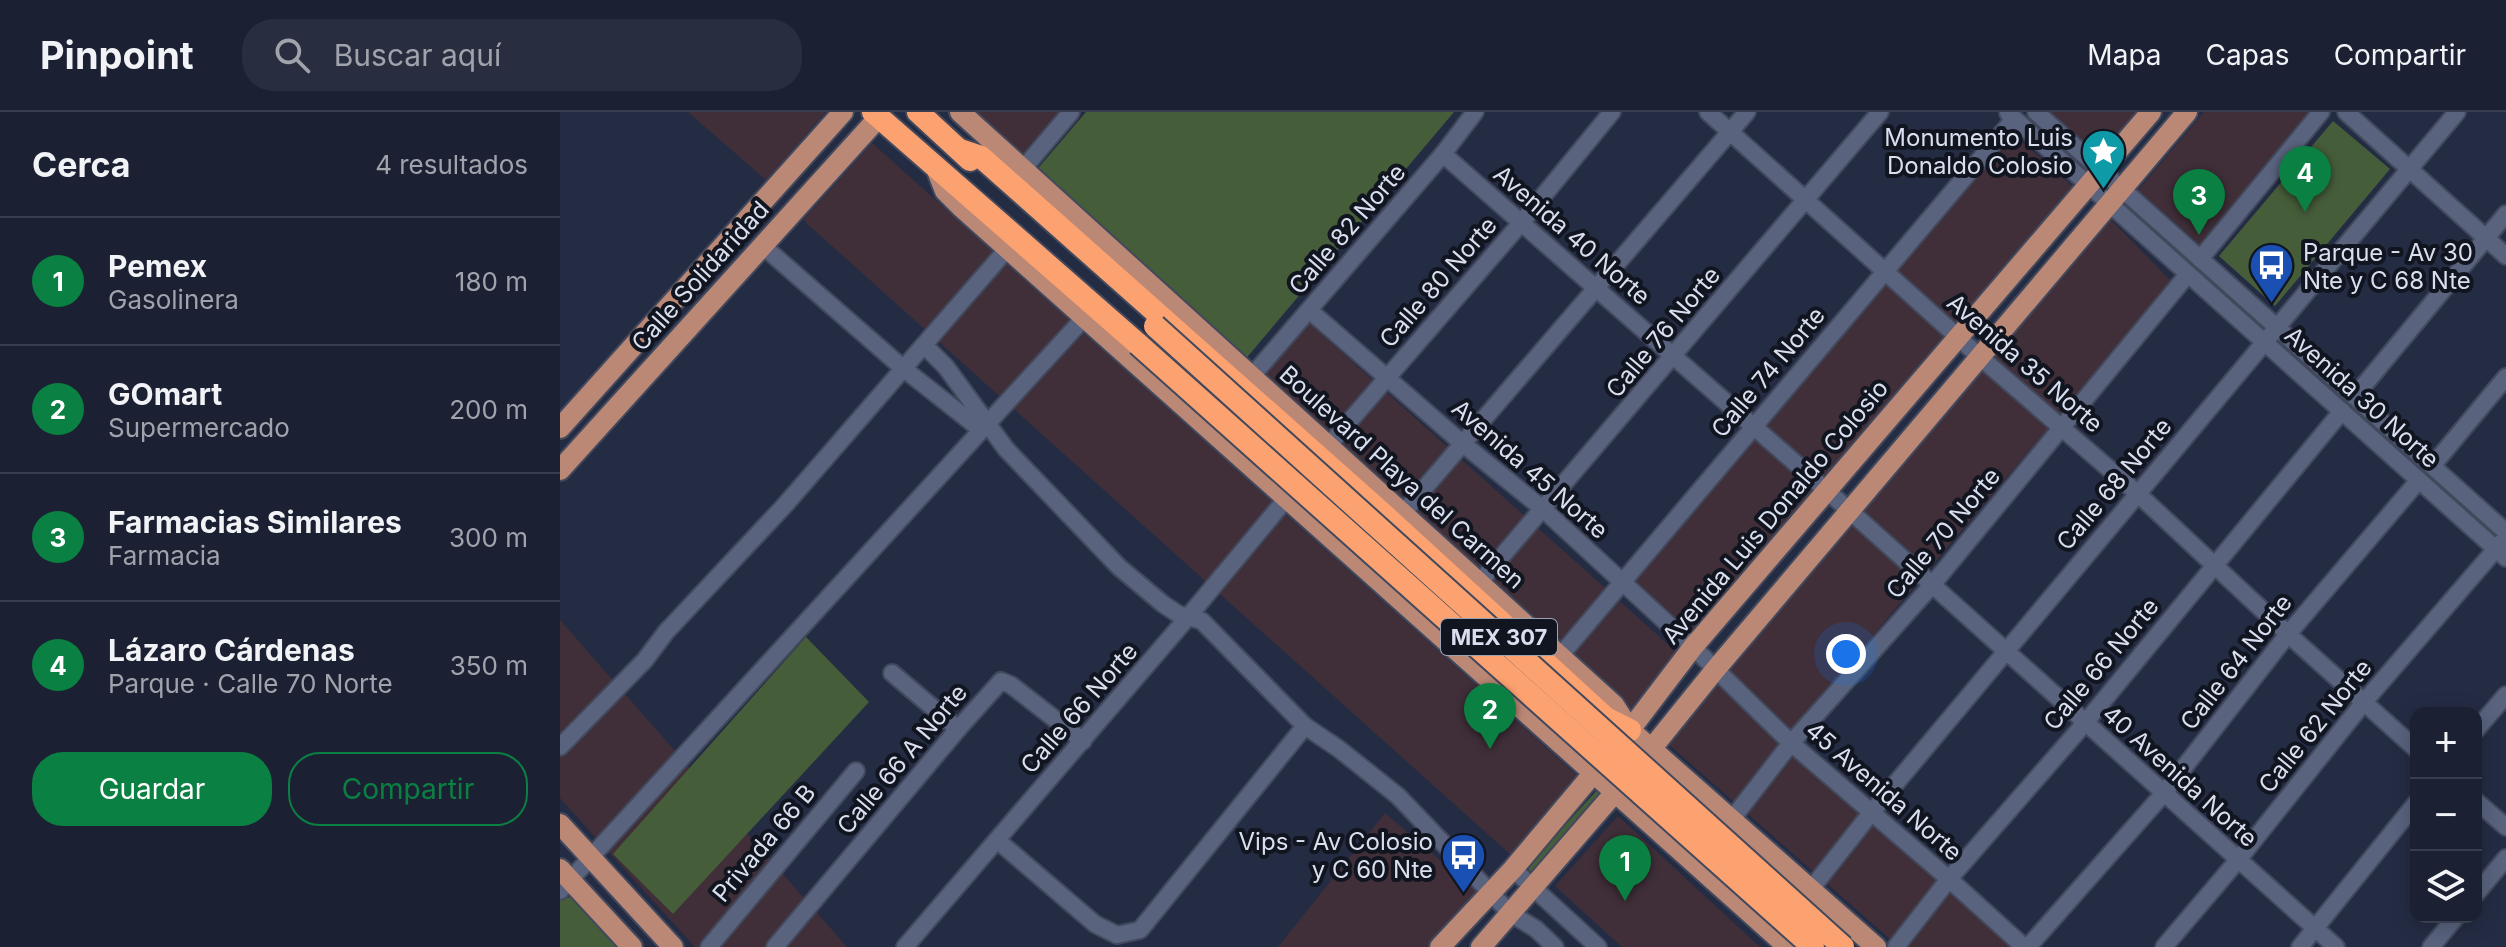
<!DOCTYPE html>
<html lang="es">
<meta charset="utf-8">
<style>
:root{--surface:#1b2133;--page:#282e3f;--text:#f1f3f6;--muted:#a0a3ac;--line:#393e4e;--accent:#0b8043}
body{margin:0;font-family:Inter,sans-serif;background:var(--page);color:var(--text)}
.controls{position:absolute;right:24px;bottom:24px;display:grid;overflow:hidden;border-radius:16px;box-shadow:0 4px 20px #0003}
.controls button{width:72px;height:72px;display:grid;place-items:center;padding:0;border:0;border-bottom:2px solid var(--line);background:var(--surface);color:var(--text);font:40px sans-serif}
.you{position:absolute;left:1286px;top:542px;width:28px;height:28px;margin:-20px;border:6px solid #fff;border-radius:50%;background:#1a73e8;box-shadow:0 0 0 12px #1a73e833}
.badge{display:grid;place-items:center;width:52px;height:52px;border-radius:50%;background:var(--accent);color:#fff;font-size:26px;font-weight:700}
.pin{position:absolute;translate:-50% -66px;filter:drop-shadow(0 2px 4px #0008)}
.pin::after{content:'';position:absolute;top:42px;width:28px;height:24px;background:inherit;clip-path:polygon(0 0,100% 0,50% 100%)}
.list{margin:0;padding:0;list-style:none}
h2{display:flex;justify-content:space-between;align-items:center;height:104px;margin:0;padding:0 32px;font-size:34px}
h2 small{font-size:26px;font-weight:400;color:var(--muted)}
.list li{display:grid;grid-template-columns:52px 1fr auto;gap:24px;align-items:center;box-sizing:border-box;height:128px;padding:0 32px;border-top:2px solid var(--line)}
.list b{display:block;font-size:30px;white-space:nowrap}
.list p{margin:0;font-size:26px;white-space:nowrap;color:var(--muted)}
.list em{font-size:26px;font-style:normal;color:var(--muted)}
.actions{display:flex;gap:16px;padding:24px 32px}
.actions a{flex:1;padding:18px 0;border:2px solid var(--accent);border-radius:32px;text-align:center;font-size:28px;color:var(--accent)}
.actions .main{background:var(--accent);color:#fff}
.icon{flex:none;width:44px;height:44px;fill:none;stroke:currentColor;stroke-width:2;stroke-linecap:round;stroke-linejoin:round}
.map{position:relative;flex:none;width:1946px;height:835px;overflow:hidden}
header{display:flex;align-items:center;gap:48px;box-sizing:border-box;height:112px;padding:0 40px;background:var(--surface);border-bottom:2px solid var(--line)}
header strong{font-size:38px}
nav{display:flex;gap:44px;margin-inline-start:auto;font-size:28px}
.search{width:560px;height:72px;background:var(--page);display:flex;align-items:center;gap:20px;box-sizing:border-box;padding:0 28px;border-radius:32px;color:var(--muted);font-size:30px}
main{display:flex}
aside{flex:1;background:var(--surface)}
.map>svg:first-child{display:block}
.commercial{fill:#402f39}
.green{fill:#465d3a}
.lines{fill:none;stroke-linecap:round;stroke-linejoin:round}
.minor-casing{stroke:#42495d;stroke-width:20}
.major-casing{stroke:#42495d;stroke-width:24}
.highway-casing{stroke:#42495d;stroke-width:26}
.minor{stroke:#59637e;stroke-width:16}
.major{stroke:#bb8876;stroke-width:20}
.highway{stroke:#fca170;stroke-width:22}
.highway-bridge-casing{stroke:#42495d;stroke-width:26;stroke-linecap:butt}
.highway-bridge{stroke:#fca170;stroke-width:22}
.labels{text-anchor:middle;dominant-baseline:central;stroke-width:8;stroke-linejoin:round;paint-order:stroke}
.shield{fill:#111520;stroke:#9da2b1;stroke-width:2}
.shield-label{font-size:22px;font-weight:bold;fill:#d9dfef}
.poi-label{font-size:24px;fill:#d9dfef;stroke:#111520;text-anchor:end}
.street-label{font-size:24px;fill:#d9dfef;stroke:#111520}
</style>
<header>
<strong>Pinpoint</strong>
<div class="search"><svg class="icon" aria-label="search" viewBox="0 0 24 24"><circle cx="10" cy="10" r="6"/><path d="M15 15l6 6"/></svg>Buscar aquí</div>
<nav><a>Mapa</a><a>Capas</a><a>Compartir</a></nav>
</header>
<main>
<aside>
<h2>Cerca<small>4 resultados</small></h2>
<ul class="list">
<li><span class="badge">1</span><div><b>Pemex</b><p>Gasolinera</p></div><em>180 m</em></li>
<li><span class="badge">2</span><div><b>GOmart</b><p>Supermercado</p></div><em>200 m</em></li>
<li><span class="badge">3</span><div><b>Farmacias Similares</b><p>Farmacia</p></div><em>300 m</em></li>
<li><span class="badge">4</span><div><b>Lázaro Cárdenas</b><p>Parque · Calle 70 Norte</p></div><em>350 m</em></li>
</ul>
<div class="actions"><a class="main">Guardar</a><a>Compartir</a></div>
</aside>
<div class="map">
<svg width="1946" height="835" viewBox="0 0 1946 835">
<rect width="100%" height="100%" fill="#242c44"/>
<g class="commercial">
<path d="M128 0H266L206 68Z"/>
<path d="M408 0H504L462 48Z"/>
<path d="M1478 0H1582L1538 51Z"/>
<path d="M1644 0H1753L1640 133 1578 78Z"/>
<path d="M1450 19 1519 80 1129 536 1065 475Z"/>
<path d="M312 31 1020 666 951 743 243 108Z"/>
<path d="M1551 108 1612 170 1227 625 1462 835H1339L1106 630Z"/>
<path d="M749 211 1122 545 1074 600 701 266Z"/>
<path d="M0 508 287 835H135L0 686Z"/>
<path d="M825 701 916 779 867 835H718Z"/>
<path d="M1058 704 1200 835H1062L995 774Z"/>
</g>
<g class="green">
<path d="M526 0H894L683 250 474 61Z"/>
<path d="M1773 9 1830 57 1715 194 1659 144Z"/>
<path d="M1721 231 1933 419 1931 421 1863 364 1719 234Z"/>
<path d="M246 525 309 590 113 802 53 742Z"/>
<path d="M1038 677 1042 680 974 760 970 761 968 754Z"/>
<path d="M11 785 57 835H0V787Z"/>
</g>
<g class="lines">
<defs>
<g id="minor">
<path d="M1148 0 1420 245 1577 381 1728 522 1856 637"/>
<path d="M1476 0 1946 420"/>
<path d="M1786 0 1946 144"/>
<path d="M1448 1 1946 446"/>
<path d="M883 42 1290 399 1776 835"/>
<path d="M463 57 511 0"/>
<path d="M203 134 344 257 420 317"/>
<path d="M1640 147 1761 0"/>
<path d="M749 198 902 331 983 397 1133 535 1231 631 1389 767 1464 835"/>
<path d="M364 233 386 255 446 337 559 455 603 492 618 502 642 509 745 614 779 637 838 684 950 801 976 817 995 835"/>
<path d="M692 264 883 42 915 0"/>
<path d="M1795 284 1946 102"/>
<path d="M769 333 961 111 1052 0"/>
<path d="M1873 353 1946 265"/>
<path d="M844 400 1187 0"/>
<path d="M920 470 1320 0"/>
<path d="M1000 544 1454 7"/>
<path d="M332 561 398 617"/>
<path d="M1916 618 1946 583"/>
<path d="M0 635 85 548 106 520 225 393 448 136"/>
<path d="M1916 689 1946 715"/>
<path d="M1172 707 1231 631 1372 473 1628 162"/>
<path d="M437 728 535 812 557 823 580 818 745 614"/>
<path d="M953 757 1038 835"/>
<path d="M1251 777 1311 701 1897 0"/>
<path d="M0 779 524 206"/>
<path d="M1916 782 1946 746"/>
<path d="M149 835 296 659"/>
<path d="M215 835 398 617 441 569 451 573 523 629"/>
<path d="M345 835 628 505 726 387"/>
<path d="M1336 835 1389 767 1525 611 1782 299"/>
<path d="M1468 835 1604 681 1728 522 1859 368"/>
<path d="M1604 835 1678 748 1804 590 1941 431"/>
<path d="M1740 835 1856 691"/>
<path d="M1871 835 1896 805"/>
</g>
<g id="major">
<path d="M400 0 1054 593 1070 618 1316 835"/>
<path d="M376 56 385 79 401 95 1228 835"/>
<path d="M0 316 283 0"/>
<path d="M0 358 319 5"/>
<path d="M1063 627 1133 535 1591 0"/>
<path d="M1084 646 1155 558 1627 0"/>
<path d="M0 712 113 835"/>
<path d="M0 757 72 835"/>
<path d="M880 835 953 757 1042 651"/>
<path d="M921 835 1064 670"/>
</g>
<g id="highway">
<path d="M313 0 578 232"/>
<path d="M358 0 410 48"/>
<path d="M400 38 421 45 822 401 1046 606 1070 618"/>
</g>
</defs>
<use href="#minor" class="minor-casing"/>
<use href="#major" class="major-casing"/>
<use href="#highway" class="highway-casing"/>
<use href="#minor" class="minor"/>
<use href="#major" class="major"/>
<use href="#highway" class="highway"/>
<defs>
<g id="highway-bridge">
<path d="M595 214 1283 835"/>
<path d="M578 232 1253 835"/>
</g>
</defs>
<use href="#highway-bridge" class="highway-bridge-casing"/>
<use href="#highway-bridge" class="highway-bridge"/>
</g>
<defs>
<symbol id="sight-pin" viewBox="-11 -11 22 30"><path d="M0 17L-7.5 6A9.5 9.5 0 1 1 7.5 6Z" fill="#0f9aa8" stroke="#111520"/><path d="M0-6L1.8-2.2L6-1.7L2.9 1.2L3.7 5.4L0 3.3L-3.7 5.4L-2.9 1.2L-6-1.7L-1.8-2.2Z" fill="#fff"/></symbol>
<symbol id="bus-pin" viewBox="-11 -11 22 30"><path d="M0 17L-7.5 6A9.5 9.5 0 1 1 7.5 6Z" fill="#1a4fb4" stroke="#111520"/><path d="M-5-6H5V4H4V6H2V4H-2V6H-4V4H-5ZM-3.5-4V0h7V-4ZM-3.5 1.2v1.5H-2V1.2ZM2 1.2v1.5H3.5V1.2Z" fill="#fff"/></symbol>
</defs>
<g fill-rule="evenodd">
<use href="#sight-pin" x="1518" y="14" width="51" height="69"/>
<use href="#bus-pin" x="1686" y="128" width="51" height="69"/>
<use href="#bus-pin" x="878" y="718" width="51" height="69"/>
</g>
<g class="labels">
<rect class="shield" x="881" y="507" width="116" height="36" rx="6"/>
<g class="shield-label">
<text x="939" y="525">MEX 307</text>
</g>
<g class="poi-label">
<text x="1513" y="25">Monumento Luis<tspan x="1513" dy="28">Donaldo Colosio</tspan></text>
<text x="1743" y="140" text-anchor="start">Parque - Av 30<tspan x="1743" dy="28">Nte y C 68 Nte</tspan></text>
<text x="873" y="729">Vips - Av Colosio<tspan x="873" dy="28">y C 60 Nte</tspan></text>
</g>
<g class="street-label">
<text transform="translate(787 117) rotate(-49)">Calle 82 Norte</text>
<text transform="translate(1012 123) rotate(41)">Avenida 40 Norte</text>
<text transform="translate(140 164) rotate(-48)">Calle Solidaridad</text>
<text transform="translate(878 170) rotate(-49)">Calle 80 Norte</text>
<text transform="translate(1103 220) rotate(-50)">Calle 76 Norte</text>
<text transform="translate(1465 251) rotate(41)">Avenida 35 Norte</text>
<text transform="translate(1208 260) rotate(-50)">Calle 74 Norte</text>
<text transform="translate(1802 285) rotate(42)">Avenida 30 Norte</text>
<text transform="translate(970 357) rotate(41)">Avenida 45 Norte</text>
<text transform="translate(842 365) rotate(42)">Boulevard Playa del Carmen</text>
<text transform="translate(1554 372) rotate(-50)">Calle 68 Norte</text>
<text transform="translate(1215 400) rotate(-50)">Avenida Luis Donaldo Colosio</text>
<text transform="translate(1383 421) rotate(-50)">Calle 70 Norte</text>
<text transform="translate(1676 550) rotate(-52)">Calle 64 Norte</text>
<text transform="translate(1541 552) rotate(-50)">Calle 66 Norte</text>
<text transform="translate(519 596) rotate(-49)">Calle 66 Norte</text>
<text transform="translate(1755 614) rotate(-51)">Calle 62 Norte</text>
<text transform="translate(342 647) rotate(-50)">Calle 66 A Norte</text>
<text transform="translate(1620 664) rotate(42)">40 Avenida Norte</text>
<text transform="translate(1324 679) rotate(41)">45 Avenida Norte</text>
<text transform="translate(204 731) rotate(-50)">Privada 66 B</text>
</g>
</g>
</svg>
<div class="controls">
<button>+</button>
<button>−</button>
<button><svg class="icon" aria-label="layers" viewBox="0 0 24 24"><path d="M12 4l9 5-9 5-9-5zM3 14l9 5 9-5"/></svg></button>
</div>
<div class="you"></div>
<div class="pin badge" style="left:1065px;top:789px">1</div>
<div class="pin badge" style="left:930px;top:637px">2</div>
<div class="pin badge" style="left:1639px;top:123px">3</div>
<div class="pin badge" style="left:1745px;top:100px">4</div>
</div>
</main>
